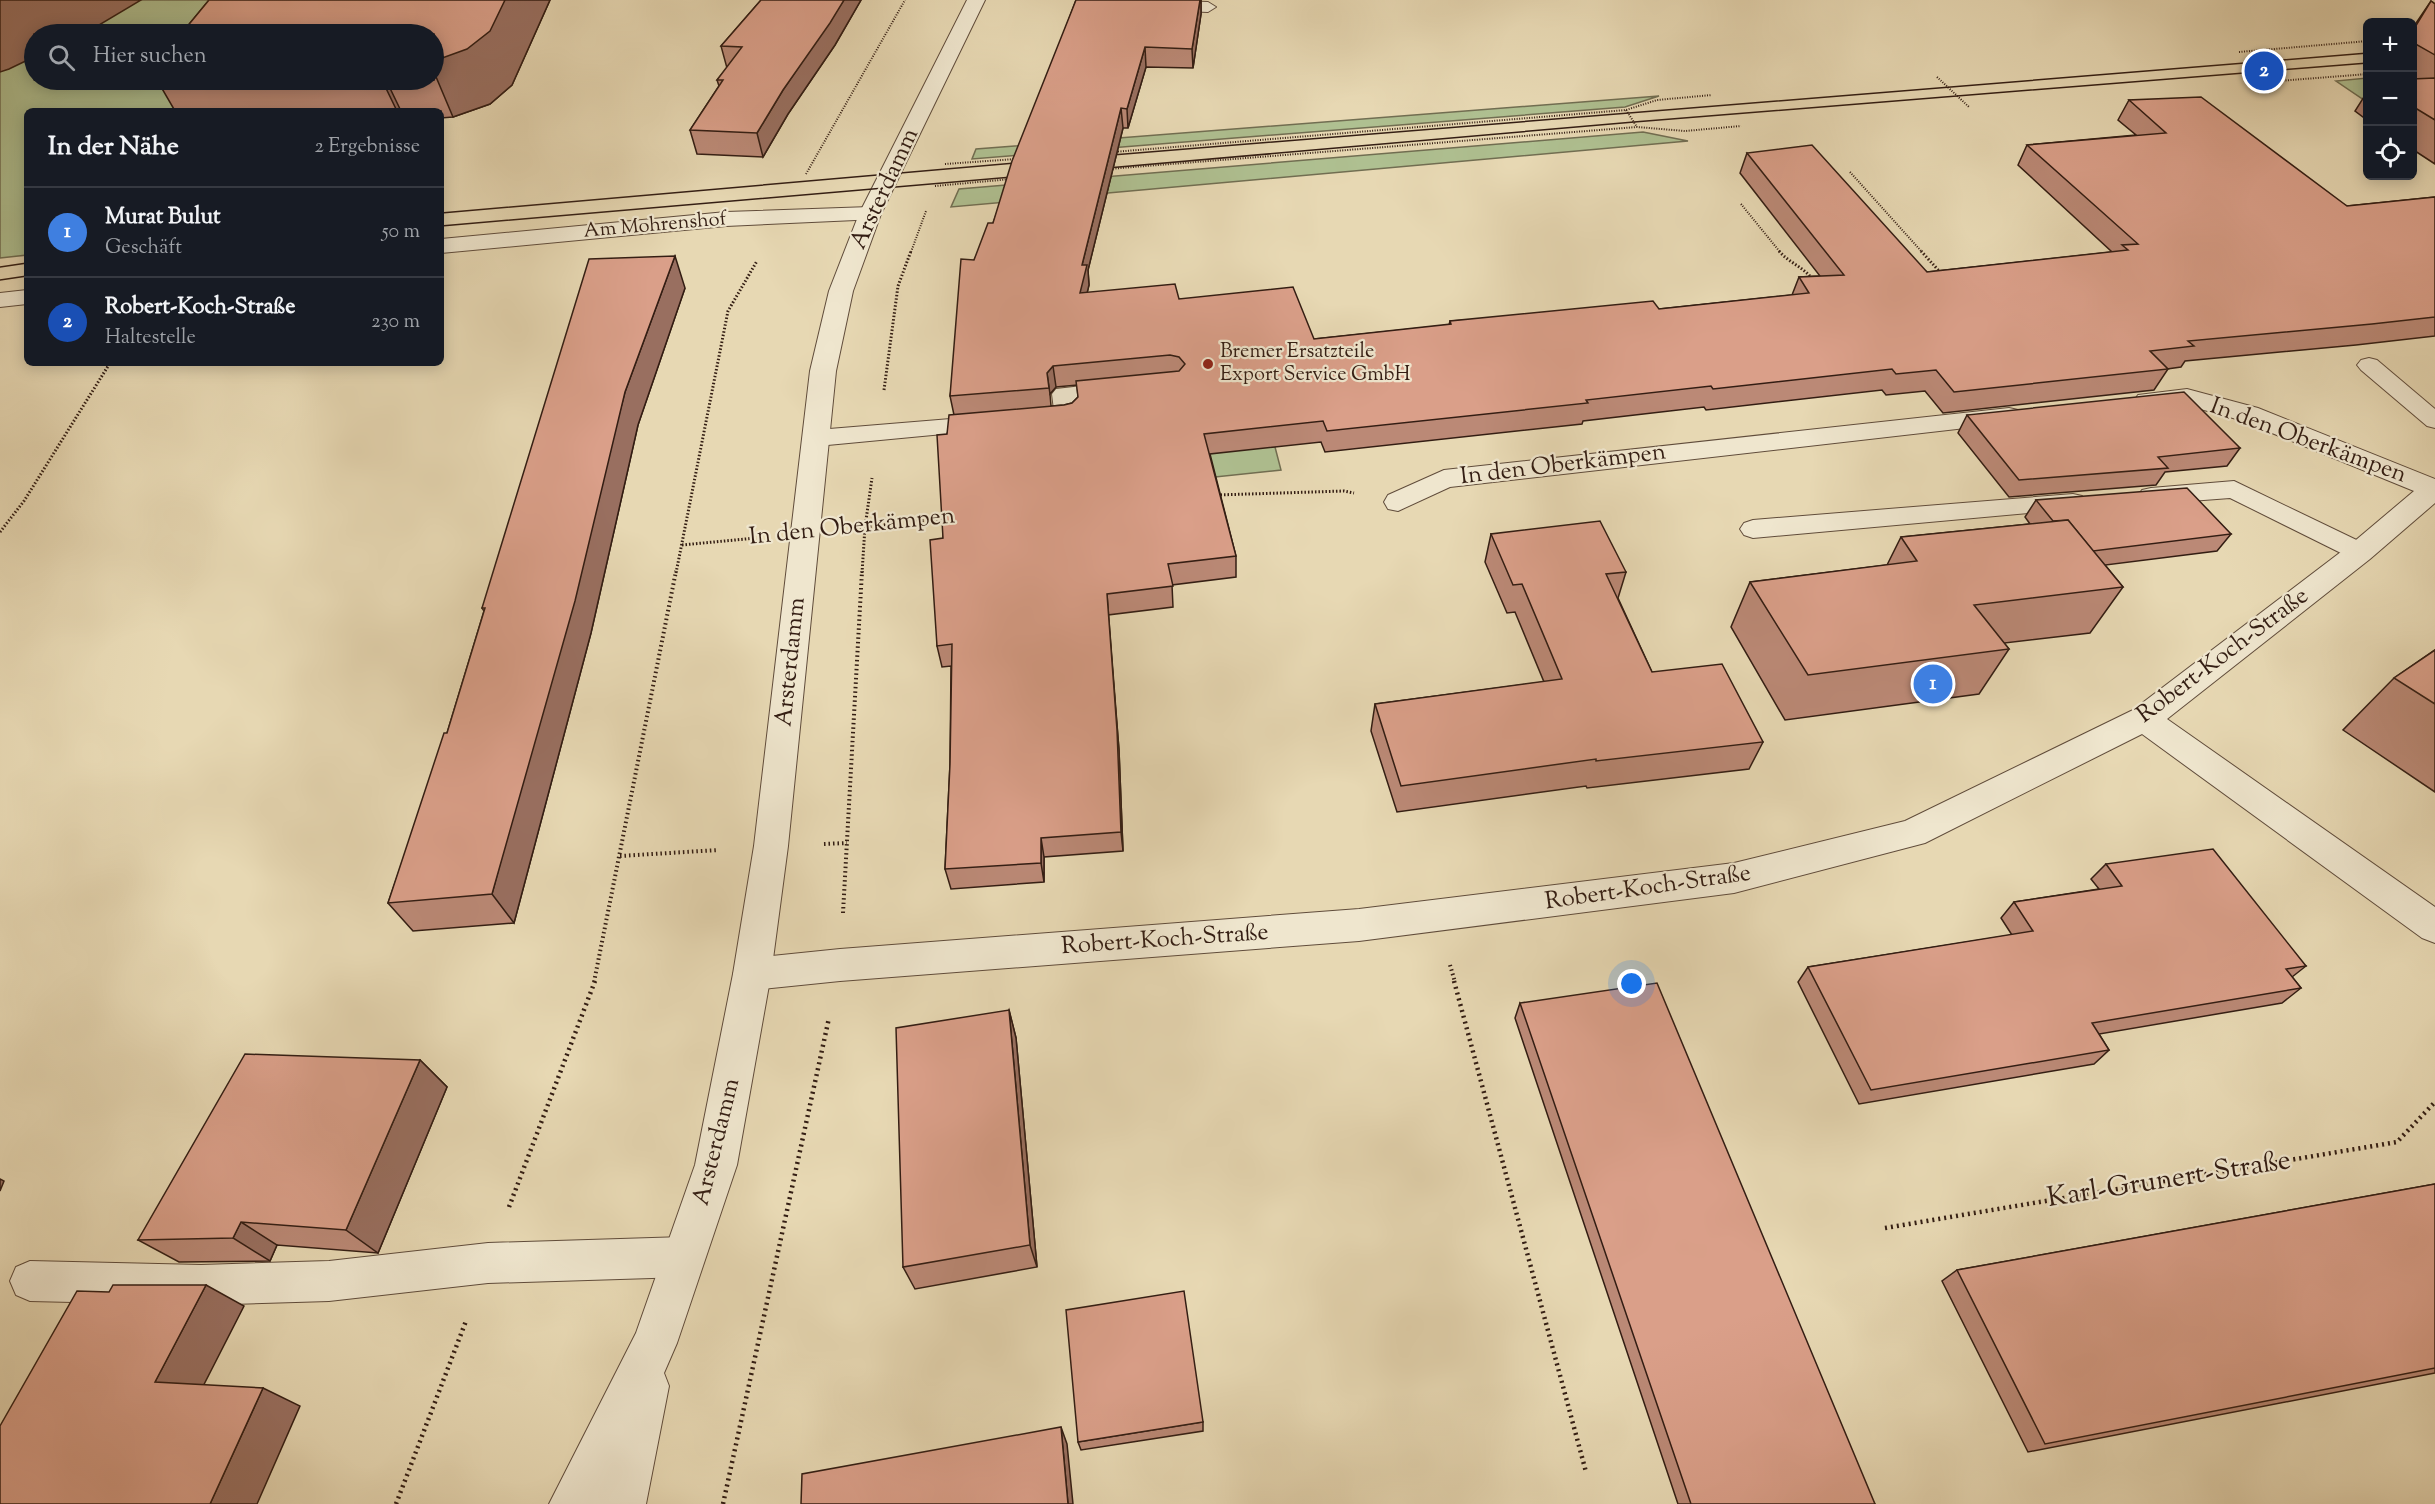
<!DOCTYPE html>
<html lang="de">
<meta charset="utf-8">
<style>
:root{--surface:#171b24;--page:#20242c;--text:#f1f3f6;--muted:#9ea1a6;--line:#363941;--accent:#0b8043}
body{margin:0;font-family:"Sorts Mill Goudy",serif;background:var(--page);color:var(--text)}
.controls{position:absolute;right:18px;top:18px;display:grid;overflow:hidden;border-radius:9px;box-shadow:0 3px 15px #0003}
.controls button{width:54px;height:54px;display:grid;place-items:center;padding:0;border:0;border-bottom:2px solid var(--line);background:var(--surface);color:var(--text);font:30px sans-serif}
.you{position:absolute;left:1632px;top:984px;width:21px;height:21px;margin:-15px;border:4px solid #fff;border-radius:50%;background:#1a73e8;box-shadow:0 0 0 9px #1a73e833}
.badge{display:grid;place-items:center;width:39px;height:39px;border-radius:50%;background:var(--accent);color:#fff;font-size:20px;font-weight:700}
.pin{position:absolute;translate:-50% -50%;border:3px solid #fff;box-shadow:0 2px 6px #0006}
.list{margin:0;padding:0;list-style:none}
h2{display:flex;justify-content:space-between;align-items:center;height:78px;margin:0;padding:0 24px;font-size:26px}
h2 small{font-size:20px;font-weight:400;color:var(--muted)}
.list li{display:grid;grid-template-columns:39px 1fr auto;gap:18px;align-items:center;box-sizing:border-box;height:90px;padding:0 24px;border-top:2px solid var(--line)}
.list b{display:block;font-size:22px;white-space:nowrap}
.list p{margin:0;font-size:20px;white-space:nowrap;color:var(--muted)}
.list em{font-size:20px;font-style:normal;color:var(--muted)}
.icon{flex:none;width:33px;height:33px;fill:none;stroke:currentColor;stroke-width:2;stroke-linecap:round;stroke-linejoin:round}
.map{position:relative;flex:none;width:2435px;height:1504px;overflow:hidden}
.search{position:absolute;background:var(--surface);box-shadow:0 3px 15px #0003;left:24px;top:24px;width:420px;height:66px;display:flex;align-items:center;gap:15px;box-sizing:border-box;padding:0 21px;border-radius:33px;color:var(--muted);font-size:22px}
.panel{position:absolute;background:var(--surface);box-shadow:0 3px 15px #0003;left:24px;top:108px;width:420px;height:258px;border-radius:9px}
.map>svg:first-child{display:block}
.green{fill:#afc091;stroke:#716e52;stroke-width:1.5}
.lines{fill:none;stroke-linecap:round;stroke-linejoin:round}
.service-casing{stroke:#604c3b;stroke-width:2}
.minor-casing{stroke:#604c3b;stroke-width:2}
.tertiary-casing{stroke:#604c3b;stroke-width:2}
.path-far3{stroke:#331d13;stroke-width:2;stroke-dasharray:1 1.5;stroke-linecap:butt}
.path-far2{stroke:#331d13;stroke-width:3;stroke-dasharray:1.5 2;stroke-linecap:butt}
.path-far1{stroke:#331d13;stroke-width:4;stroke-dasharray:1.5 3;stroke-linecap:butt}
.path{stroke:#331d13;stroke-width:4.5;stroke-dasharray:2 4;stroke-linecap:butt}
.service{fill:#efe6ce;fill-rule:evenodd}
.minor{fill:#efe6ce;fill-rule:evenodd}
.tertiary{fill:#efe6ce;fill-rule:evenodd}
.tram{stroke:#331d13;stroke-width:1.5}
.wall{fill:#bb8976;stroke:#331d13;stroke-width:1.5;fill-rule:evenodd}
.shaded-wall{fill:#996f60;stroke:#331d13;stroke-width:1.5}
.building{fill:#da9f89;stroke:#331d13;stroke-width:1.5}
.poi-dot{fill:#8f2418;stroke:#efe6ce;stroke-width:2}
.labels{text-anchor:middle;dominant-baseline:central;stroke-width:4.5;stroke-linejoin:round;paint-order:stroke}
.far-street-label{font-size:20px;fill:#331d13;stroke:#efe6ce}
.far-poi-label{font-size:20px;fill:#331d13;stroke:#efe6ce;text-anchor:start}
.street-label{font-size:24px;fill:#331d13;stroke:#efe6ce}
.near-street-label{font-size:28px;fill:#331d13;stroke:#efe6ce}
</style>
<div class="map">
<svg width="2435" height="1504" viewBox="0 0 2435 1504">
<rect width="100%" height="100%" fill="#e7d8b3"/>
<filter id="stains"><feTurbulence type="fractalNoise" baseFrequency=".00333" numOctaves="4"/><feColorMatrix values="0 0 0 0 .2 0 0 0 0 .09 0 0 0 0 .02 0 0 0 .5 -.17"/></filter>
<radialGradient id="worn" r=".72"><stop offset=".6" stop-color="#630" stop-opacity="0"/><stop offset="1" stop-color="#630" stop-opacity=".3"/></radialGradient>
<g class="green">
<path d="M0 0H341L252 34H34V80H219L197 111H27V255L0 258Z"/>
<path d="M2367 78V102L2336 81Z"/>
<path d="M1659 96 1625 107 972 159 976 149Z"/>
<path d="M1643 132 1688 141 951 207 959 189Z"/>
<path d="M1238 440 1275 447 1281 470 1091 490Z"/>
</g>
<g class="lines">
<defs>
<g id="service">
<path d="M1151 0 1208 2 1216 7 1208 12 1160 10 1154 9Z"/>
<path d="M2369 358 2377 360 2435 409V428L2427 426 2361 370 2357 365 2361 360Z"/>
<path d="M1117 382 1125 384 1129 389 1125 394 1076 400 1078 417 1074 422 1038 426 1030 424 1026 419 1030 414 1054 410 1052 394 1056 389Z"/>
<path d="M987 416 996 419 999 424 996 429 817 446 808 443 805 438 808 433 817 430Z"/>
<path d="M2234 481 2369 546 2373 552 2369 558 2360 561 2351 558 2230 498 2151 504 2142 502 2138 496 2142 490 2151 488Z"/>
<path d="M2073 494 2082 496 2086 502 2082 508 1753 538 1744 535 1740 529 1744 523 1753 520Z"/>
<path d="M684 1237 698 1243 704 1257 698 1271 684 1277 488 1283 329 1301 201 1305 30 1301 16 1295 10 1281 16 1267 30 1261 201 1265 329 1261 488 1243Z"/>
</g>
<g id="minor">
<path d="M870 207 878 209 881 214 878 219 726 226 441 253V239L726 212Z"/>
<path d="M27 290V304L0 307V293Z"/>
<path d="M2187 389 2258 408 2435 479V503L2370 559 2167 719 2435 907V943L2422 938 2142 734 1925 843 1734 893 1359 941 840 981 752 990 739 986 733 974 739 962 752 958 840 949 1359 909 1734 863 1905 821 2133 710 2350 545 2414 491 2240 420 2186 405 2147 409 2138 407 2134 401 2138 395Z"/>
<path d="M2009 408 2018 410 2022 416 2018 422 1450 487 1398 511 1388 509 1384 502 1388 495 1444 470Z"/>
</g>
<path id="tertiary" d="M967 0H985L881 214 853 291 836 371 788 846 771 974 737 1165 677 1343 664 1373 669 1386 646 1504H549L636 1333 695 1165 733 974 754 846 810 371 829 291 859 214Z"/>
</defs>
<use href="#service" class="service-casing"/>
<use href="#minor" class="minor-casing"/>
<use href="#tertiary" class="tertiary-casing"/>
<g class="path-far3">
<path d="M2239 52 2368 41"/>
<path d="M1937 77 1969 107"/>
<path d="M2278 81 2368 74"/>
<path d="M1626 110 1637 127"/>
<path d="M1113 152 1626 110 1657 100 1712 95"/>
<path d="M945 164 1016 159"/>
<path d="M1108 169 1637 127 1685 131 1741 126"/>
<path d="M1850 172 1922 252"/>
<path d="M806 174 905 0"/>
<path d="M935 186 1011 179"/>
<path d="M1741 204 1780 252"/>
<path d="M911 252 926 211"/>
</g>
<g class="path-far2">
<path d="M1779 251C1789 263 1804 267 1813 280"/>
<path d="M1921 251 1940 272"/>
<path d="M884 390 898 286 911 251"/>
<path d="M1217 495 1344 491 1354 493"/>
<path d="M856 528 947 518"/>
<path d="M0 532 24 501 110 363"/>
<path d="M682 545 756 538"/>
<path d="M676 573 728 311 757 261"/>
<path d="M862 573 865 527 872 478"/>
</g>
<g class="path-far1">
<path d="M824 844 847 843"/>
<path d="M620 856 718 850"/>
<path d="M843 913 862 571"/>
<path d="M1450 965 1455 982"/>
<path d="M594 982 676 571"/>
</g>
<g class="path">
<path d="M1454 981 1586 1472"/>
<path d="M509 1207 595 981"/>
<path d="M1885 1228 2397 1142 2435 1102"/>
<path d="M396 1504 466 1321"/>
<path d="M723 1504 829 1018"/>
</g>
<use href="#service" class="service"/>
<use href="#minor" class="minor"/>
<use href="#tertiary" class="tertiary"/>
<g class="tram">
<path d="M1100 156 2368 53"/>
<path d="M1096 169 1634 122 2368 63"/>
<path d="M441 213 1028 162"/>
<path d="M441 226 1024 176"/>
<path d="M0 267 27 263"/>
<path d="M0 280 27 276"/>
</g>
</g>
<g class="wall">
<path d="M209 0H550L512 85 490 104 453 117 441 118V111H175L157 80H434V34H181Z"/>
<path d="M761 0H861L835 45 788 114 763 157 697 154 690 130 719 86 717 80 727 68 721 46Z"/>
<path d="M1076 0H1201V14L1193 68 1146 67 1128 128H1123L1088 270 1089 285 1087 293 1179 299 1314 339 1449 325 1450 321 1659 309 1792 295 1799 277 1820 276 1740 173 1747 153 1927 272 2112 252 2018 165 2027 145 2136 135 2118 120 2129 100 2347 206 2435 197V336L2356 345 2185 361 2181 367 2167 369H2168L2154 390 1943 413 1925 391 1886 395 1882 390 1706 410 1704 407 1583 421 1582 424 1325 452 1321 442 1210 454 1236 556V577L1172 585 1173 607 1108 615 1119 750 1123 851 1044 857V882L951 889 945 869 950 764 951 666 942 667 937 646 943 538 947 434 954 415 950 396 974 260 993 223ZM1077 385 1078 397 1072 403 1064 405 1051 406 1050 394 1056 387Z"/>
<path d="M2431 1 2435 4V164L2412 149V29Z"/>
<path d="M2367 92V120L2355 111Z"/>
<path d="M685 288 638 425 591 633 514 923 413 931 388 903 447 733 484 611 482 608Z"/>
<path d="M1967 415 2240 448 2227 466 2165 472 2156 485 2009 497 1958 433Z"/>
<path d="M2036 500 2231 534 2217 551 2105 565 2123 587 2090 633 2004 643 2009 649 1979 694 1785 720 1731 627 1750 582 1887 565 1901 537 2030 524 2025 517Z"/>
<path d="M1491 534 1626 572 1618 598 1652 672 1763 742 1749 769 1587 788 1586 786 1397 812 1371 731 1375 704 1544 682 1515 612 1507 613 1485 562Z"/>
<path d="M2435 650V792L2343 730 2394 678Z"/>
<path d="M2106 864 2306 966 2292 977 2301 988 2282 1003 2099 1034 2109 1050 2094 1064 1859 1104 1798 982 1808 967 2012 935 2001 918 2014 902 2099 889 2091 879Z"/>
<path d="M1520 1003 1875 1504H1678L1515 1018Z"/>
<path d="M1009 1010 1016 1038 1037 1267 915 1289 903 1267Z"/>
<path d="M420 1060 447 1087 378 1253 277 1245 270 1261 179 1262 138 1240Z"/>
<path d="M2435 1184V1373L2028 1452 1942 1281 1957 1270Z"/>
<path d="M1203 1422V1431L1081 1450 1078 1442Z"/>
</g>
<g class="shaded-wall">
<path d="M0 0H141L84 34H34V57L9 69 0 72Z"/>
<path d="M505 0H550L512 85 490 104 453 117 434 72V61Z"/>
<path d="M844 0H861L835 45 788 114 763 157 757 133 783 90Z"/>
<path d="M1200 0H1201V14L1193 68 1192 49Z"/>
<path d="M1145 47 1146 67 1128 128 1127 109Z"/>
<path d="M382 80H386L401 111H397Z"/>
<path d="M1121 108 1123 128 1088 270 1089 285 1082 314 1080 293 1082 265Z"/>
<path d="M675 256 685 288 638 425 591 633 514 923 492 894 625 392Z"/>
<path d="M1053 366 1056 387 1050 394 1047 373Z"/>
<path d="M1107 594 1119 750 1123 851 1121 832Z"/>
<path d="M1041 838 1044 857V882L1041 863Z"/>
<path d="M1009 1010 1016 1038 1037 1267 1030 1245Z"/>
<path d="M420 1060 447 1087 378 1253 346 1230Z"/>
<path d="M0 1179 4 1181 0 1191Z"/>
<path d="M241 1222 277 1245 270 1261 233 1238Z"/>
<path d="M206 1285 244 1306 196 1400 155 1382Z"/>
<path d="M263 1388 300 1406 257 1504H210Z"/>
<path d="M1061 1427 1067 1444 1073 1504H1068Z"/>
</g>
<g class="building">
<path d="M209 0H505L490 31 467 49 434 61V34H181Z"/>
<path d="M761 0H844L830 23 783 90 757 133 690 130 723 80H717L742 47 721 46Z"/>
<path d="M1076 0H1200L1192 49 1145 47 1127 109 1121 108 1082 265H1087L1080 293 1175 284 1179 299 1293 287 1314 339 1451 324 1450 321 1653 301 1659 309 1809 293 1799 277 1844 275 1747 153 1812 145 1927 272 2128 250 2122 245 2138 244 2027 145 2166 133 2129 100 2201 97 2347 206 2435 197V317L2372 324 2188 341 2194 346 2150 351 2168 369 1954 392 1936 370 1896 374 1892 369 1713 389 1711 386 1586 400 1588 403 1327 431 1323 421 1204 434 1236 556 1168 564 1173 586 1107 594 1117 730 1121 832 1041 838V863L945 869 950 764 952 644 937 646 930 540 943 538 937 435 947 434 949 415 1064 405 1072 403 1078 397 1076 381 1179 371 1185 364 1179 357 1170 355 1053 366 1047 373 1049 388 950 396 961 259 974 260 988 223H993L1012 161Z"/>
<path d="M2431 1 2435 4V55L2412 42V32Z"/>
<path d="M2435 78V120L2412 106V79Z"/>
<path d="M675 256 625 392 575 601 492 894 388 903 444 733H447L485 608H482L589 259Z"/>
<path d="M2184 392 2240 448 2158 457 2168 468 2019 480 1967 415Z"/>
<path d="M2187 488 2231 534 2093 551 2068 520 2053 521 2036 500Z"/>
<path d="M2068 520 2123 587 1974 605 2009 649 1808 675 1750 582 1917 561 1901 537Z"/>
<path d="M1600 521 1626 572 1606 574 1652 672 1722 664 1763 742 1596 761V759L1401 786 1375 704 1562 679 1522 584 1513 585 1491 534Z"/>
<path d="M2435 650V704L2394 678Z"/>
<path d="M2213 849 2306 966 2286 969 2301 988 2092 1023 2109 1050 1871 1090 1808 967 2033 931 2014 902 2122 886 2106 864Z"/>
<path d="M1657 983 1875 1504H1691L1520 1003Z"/>
<path d="M1009 1010 1030 1245 903 1267 896 1028Z"/>
<path d="M245 1054 420 1060 346 1230 241 1222 233 1238 138 1240Z"/>
<path d="M2435 1184V1368L2045 1444 1957 1270Z"/>
<path d="M113 1285H206L155 1382 263 1388 210 1504H0V1426L77 1291 109 1292Z"/>
<path d="M1184 1291 1203 1422 1078 1442 1066 1310Z"/>
<path d="M1061 1427 1068 1504H801L802 1474Z"/>
</g>
<circle class="poi-dot" cx="1208" cy="364" r="6"/>
<g class="labels">
<g class="far-street-label">
<text transform="translate(655 226) rotate(-5)">Am Mohrenshof</text>
</g>
<g class="far-poi-label">
<text x="1220" y="352">Bremer Ersatzteile<tspan x="1220" dy="23">Export Service GmbH</tspan></text>
</g>
<g class="street-label">
<text transform="translate(885 189) rotate(-65)">Arsterdamm</text>
<text transform="translate(2308 441) rotate(20)">In den Oberkämpen</text>
<text transform="translate(1563 465) rotate(-7)">In den Oberkämpen</text>
<text transform="translate(852 527) rotate(-6)">In den Oberkämpen</text>
<text transform="translate(2223 656) rotate(-37)">Robert-Koch-Straße</text>
<text transform="translate(791 662) rotate(-84)">Arsterdamm</text>
<text transform="translate(1648 888) rotate(-8)">Robert-Koch-Straße</text>
<text transform="translate(1165 940) rotate(-4)">Robert-Koch-Straße</text>
<text transform="translate(717 1142) rotate(-76)">Arsterdamm</text>
</g>
<g class="near-street-label">
<text transform="translate(2169 1180) rotate(-9)">Karl-Grunert-Straße</text>
</g>
</g>
<rect width="100%" height="100%" filter="url(#stains)"/>
<rect width="100%" height="100%" fill="url(#worn)"/>
</svg>
<div class="controls">
<button>+</button>
<button>−</button>
<button><svg class="icon" aria-label="locate" viewBox="0 0 24 24"><circle cx="12" cy="12" r="6"/><path d="M12 2v4M12 18v4M2 12h4M18 12h4"/></svg></button>
</div>
<div class="you"></div>
<div class="pin badge" style="left:1933px;top:684px;background:#3f7fe0">1</div>
<div class="pin badge" style="left:2264px;top:71px;background:#1a4fb4">2</div>
<div class="search"><svg class="icon" aria-label="search" viewBox="0 0 24 24"><circle cx="10" cy="10" r="6"/><path d="M15 15l6 6"/></svg>Hier suchen</div>
<section class="panel">
<h2>In der Nähe<small>2 Ergebnisse</small></h2>
<ul class="list">
<li><span class="badge" style="background:#3f7fe0">1</span><div><b>Murat Bulut</b><p>Geschäft</p></div><em>50 m</em></li>
<li><span class="badge" style="background:#1a4fb4">2</span><div><b>Robert-Koch-Straße</b><p>Haltestelle</p></div><em>230 m</em></li>
</ul>
</section>
</div>
